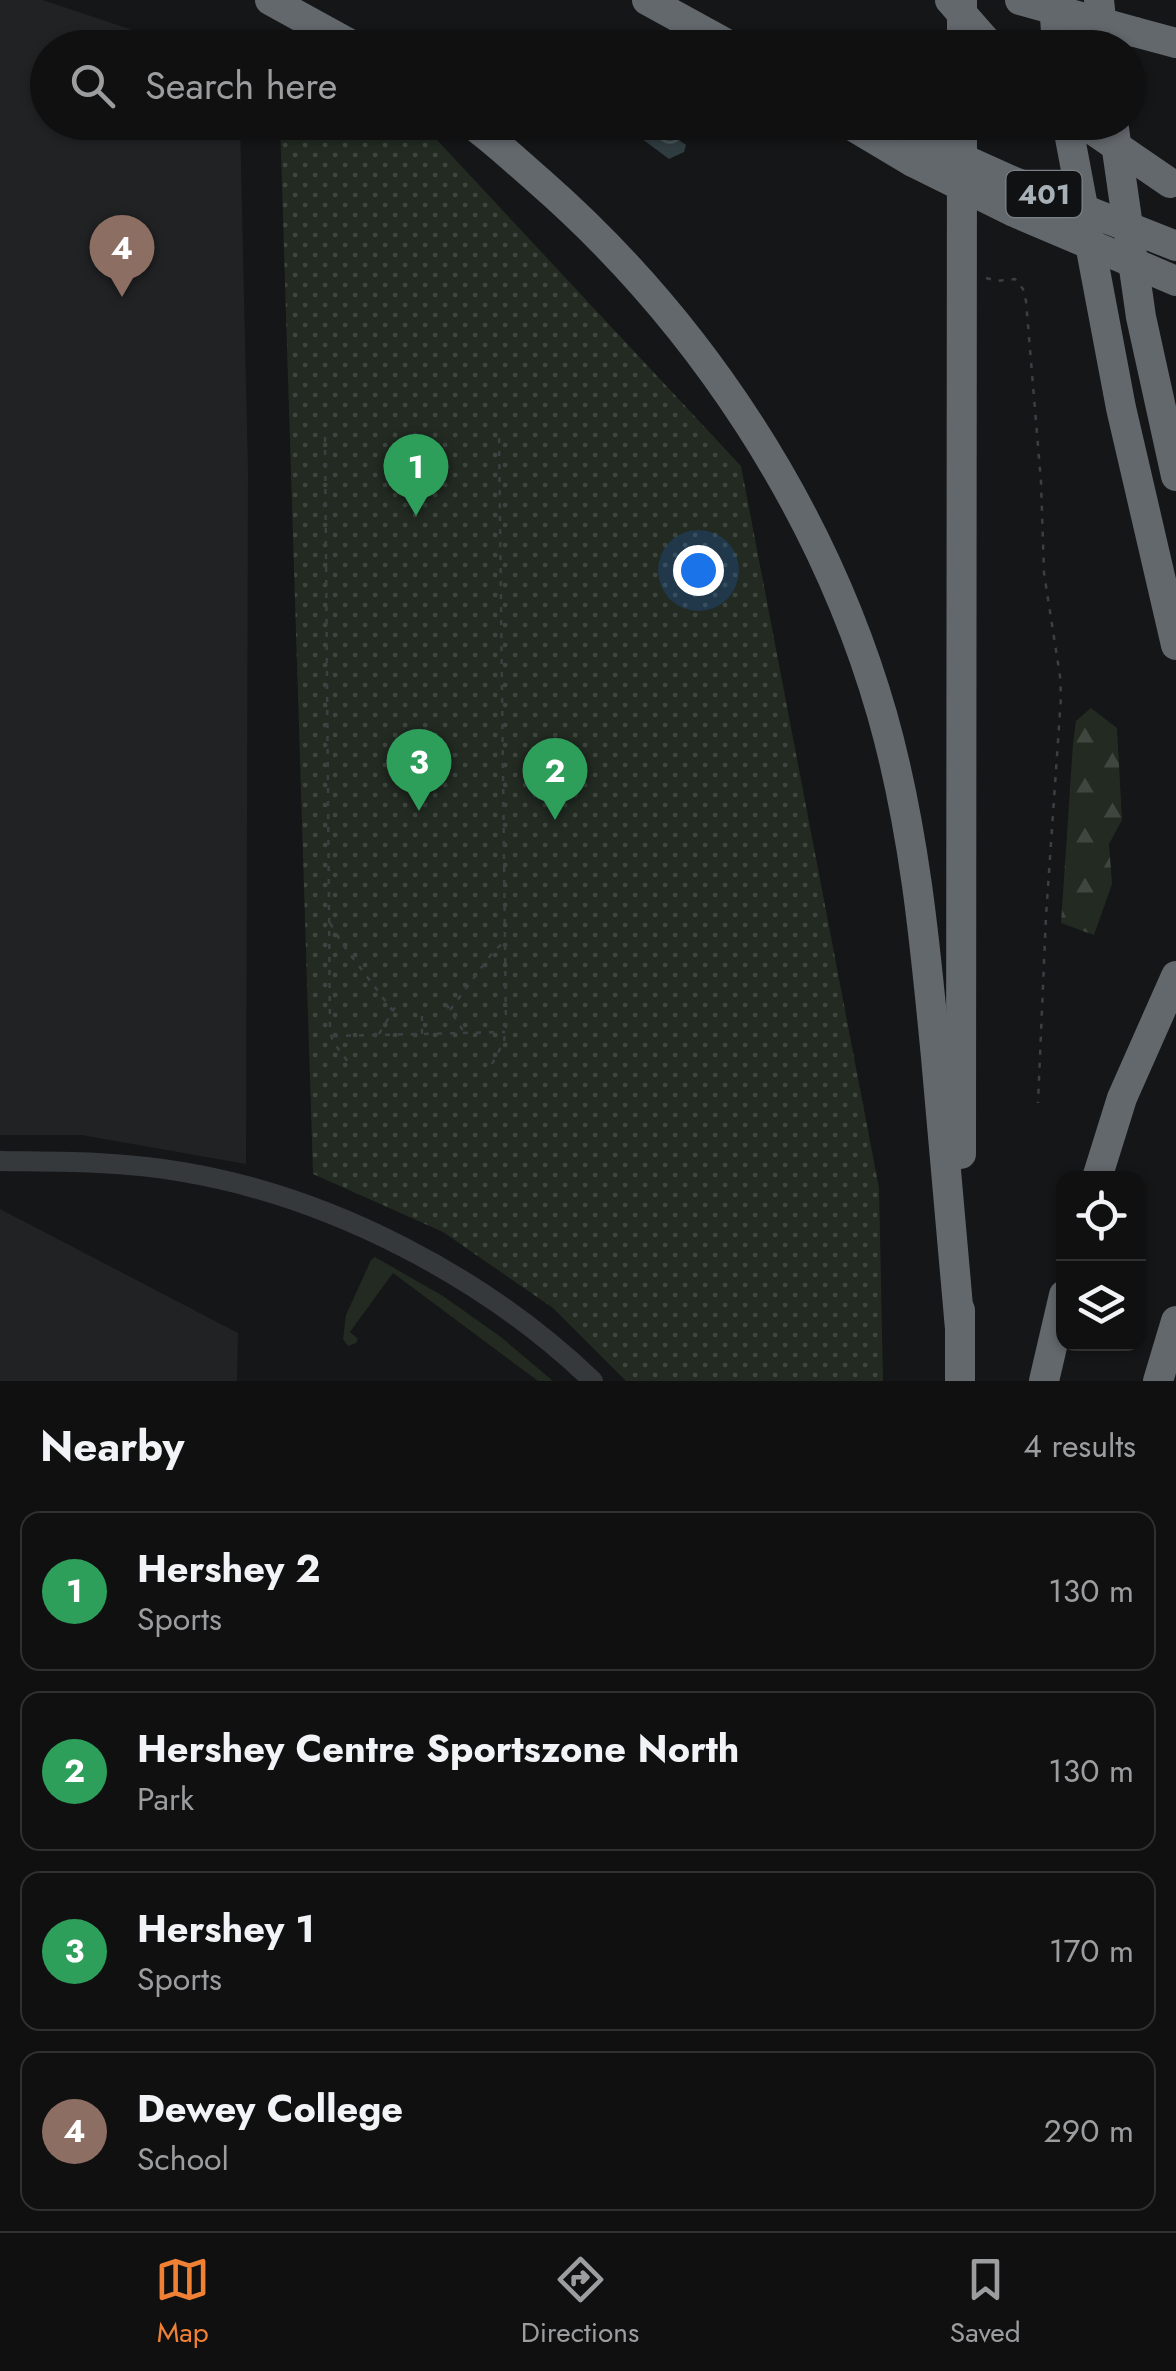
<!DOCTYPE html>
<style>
:root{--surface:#101011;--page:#19191a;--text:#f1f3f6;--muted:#9c9d9f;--line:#303031;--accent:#f08134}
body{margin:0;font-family:Jost,sans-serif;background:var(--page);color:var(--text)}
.controls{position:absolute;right:30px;bottom:30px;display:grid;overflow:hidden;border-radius:20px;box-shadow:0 2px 8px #0004}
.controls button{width:90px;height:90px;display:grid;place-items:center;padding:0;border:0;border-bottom:2px solid var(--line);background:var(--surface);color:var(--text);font:50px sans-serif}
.you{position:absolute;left:698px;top:570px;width:35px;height:35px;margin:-25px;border:8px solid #fff;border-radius:50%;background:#1a73e8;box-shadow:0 0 0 15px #1a73e833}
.badge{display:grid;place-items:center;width:65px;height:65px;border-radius:50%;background:var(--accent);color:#fff;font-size:32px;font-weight:700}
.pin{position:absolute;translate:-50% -82px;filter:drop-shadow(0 2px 5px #0008)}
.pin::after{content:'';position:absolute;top:52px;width:35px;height:30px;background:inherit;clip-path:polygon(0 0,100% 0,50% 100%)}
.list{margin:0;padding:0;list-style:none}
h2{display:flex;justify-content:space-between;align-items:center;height:130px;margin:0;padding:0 40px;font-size:42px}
h2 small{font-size:32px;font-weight:400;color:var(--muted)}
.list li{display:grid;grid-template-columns:65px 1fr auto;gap:30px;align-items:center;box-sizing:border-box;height:160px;margin:0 20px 20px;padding:0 20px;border:2px solid var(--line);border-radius:20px}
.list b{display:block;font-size:38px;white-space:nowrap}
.list p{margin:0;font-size:32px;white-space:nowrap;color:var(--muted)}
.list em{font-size:32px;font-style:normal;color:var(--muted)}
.icon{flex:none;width:55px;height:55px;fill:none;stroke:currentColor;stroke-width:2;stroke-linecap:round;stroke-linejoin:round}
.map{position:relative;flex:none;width:1176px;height:1381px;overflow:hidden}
.search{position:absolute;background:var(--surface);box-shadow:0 2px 8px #0004;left:30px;right:30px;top:30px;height:110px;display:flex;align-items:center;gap:25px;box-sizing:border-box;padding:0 35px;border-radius:55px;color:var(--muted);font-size:38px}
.sheet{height:850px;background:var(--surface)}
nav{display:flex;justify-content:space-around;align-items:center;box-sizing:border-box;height:140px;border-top:2px solid var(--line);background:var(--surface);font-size:28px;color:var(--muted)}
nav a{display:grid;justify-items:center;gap:5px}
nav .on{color:var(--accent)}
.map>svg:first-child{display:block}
.built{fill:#212224}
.grass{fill:#222a22}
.forest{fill:url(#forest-firs)}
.park{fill:url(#park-dots)}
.water{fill:url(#water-waves)}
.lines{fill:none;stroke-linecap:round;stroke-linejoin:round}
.path{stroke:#3c4043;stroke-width:2.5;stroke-dasharray:5 8;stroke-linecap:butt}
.minor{stroke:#36393c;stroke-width:20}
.highway{stroke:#63686d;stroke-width:30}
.highway-bridge{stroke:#63686d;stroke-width:30}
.labels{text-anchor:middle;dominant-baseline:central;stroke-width:8;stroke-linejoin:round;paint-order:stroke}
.shield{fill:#101112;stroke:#7a8086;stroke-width:2.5}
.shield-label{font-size:28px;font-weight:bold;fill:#a7b0b7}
</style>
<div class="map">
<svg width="1176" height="1381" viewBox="0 0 1176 1381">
<defs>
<pattern id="forest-firs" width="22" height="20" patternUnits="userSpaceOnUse" patternTransform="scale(2.5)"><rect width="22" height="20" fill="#222a22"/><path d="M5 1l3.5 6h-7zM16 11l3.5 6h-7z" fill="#3f4640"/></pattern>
<pattern id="park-dots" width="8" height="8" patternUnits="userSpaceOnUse" patternTransform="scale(2.5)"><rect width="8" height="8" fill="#222a22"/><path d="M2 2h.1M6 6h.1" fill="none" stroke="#3f4640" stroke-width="1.8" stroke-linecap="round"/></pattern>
<pattern id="water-waves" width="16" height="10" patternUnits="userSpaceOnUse" patternTransform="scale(2.5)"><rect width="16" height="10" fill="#2f3c40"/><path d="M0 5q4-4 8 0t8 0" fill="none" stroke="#4a5659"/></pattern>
</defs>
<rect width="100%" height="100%" fill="#151617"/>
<g class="built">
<path d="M0 0H43L183 47 48 48V122L240 123 248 472 246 1164 81 1135H0Z"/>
<path d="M0 1209 238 1333 237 1381H0Z"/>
</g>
<path class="grass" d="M375 1257 443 1296 501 1337 553 1381H538L393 1273 350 1332 358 1339 356 1343 348 1346 343 1339 346 1315 371 1260Z"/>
<path class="forest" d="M1091 708 1117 728 1122 820 1109 844 1112 884 1094 935 1061 923 1073 744 1076 721Z"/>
<path class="park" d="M417 123 423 125 741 466 879 1188 883 1381H626L553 1308 443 1232 313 1174 280 123Z"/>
<path class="water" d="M621 123H654L686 145 684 152 669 159Z"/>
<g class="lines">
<g class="path">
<path d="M986 278 997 281 1015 279 1023 289 1026 301 1041 482 1044 573 1060 676 1061 697 1046 916 1038 1103"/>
<path d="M325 437 330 1033 334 1043 351 1066"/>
<path d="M330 923 343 945 393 1011"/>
<path d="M446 1004 464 1032"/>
<path d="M450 1010 493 952 505 941"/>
<path d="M379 1034 397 1004"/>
<path d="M422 1034V1015"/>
<path d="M333 1036 505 1032"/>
<path d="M492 1064 504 1041 506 1027 499 435"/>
</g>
<path class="minor" d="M0 1161C61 1162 122 1161 183 1172 331 1197 485 1277 593 1381"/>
<g class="highway">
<path d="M270 0 357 48"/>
<path d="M647 0 734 48"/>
<path d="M1054 0 1057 48"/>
<path d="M1099 0 1104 48"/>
<path d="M1135 32 1176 43"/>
<path d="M962 48V0"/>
<path d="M469 122C494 140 516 161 539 181 699 321 823 509 882 714 914 826 925 942 936 1057 944 1148 952 1238 960 1329"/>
<path d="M846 122 913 162"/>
<path d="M1067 122 1121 408 1176 645"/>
<path d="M1113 122 1141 317 1176 476"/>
<path d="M961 1154 962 122"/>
<path d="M1097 1178 1122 1098 1176 976"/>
<path d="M960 1310V1381"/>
<path d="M1044 1381 1064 1295"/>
<path d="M1158 1381 1176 1321"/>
</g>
<g class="highway-bridge">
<path d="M950 0 992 48"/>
<path d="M1020 0 1135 32"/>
<path d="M1081 122 1170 183"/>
<path d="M914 137 1012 181 1176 246"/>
<path d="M913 162 1014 212 1176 281"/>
</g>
</g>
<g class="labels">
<rect class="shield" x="1006.5" y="171" width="75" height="46" rx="8"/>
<g class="shield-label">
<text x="1044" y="194">401</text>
</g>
</g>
</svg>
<div class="controls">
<button><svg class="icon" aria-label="locate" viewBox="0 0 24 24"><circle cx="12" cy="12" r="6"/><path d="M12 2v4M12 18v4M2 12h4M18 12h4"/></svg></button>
<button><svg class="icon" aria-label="layers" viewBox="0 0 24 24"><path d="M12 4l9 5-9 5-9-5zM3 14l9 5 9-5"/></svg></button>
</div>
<div class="you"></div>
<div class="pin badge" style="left:416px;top:516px;background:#2e9e5b">1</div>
<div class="pin badge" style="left:555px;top:820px;background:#2e9e5b">2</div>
<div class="pin badge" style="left:419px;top:811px;background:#2e9e5b">3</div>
<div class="pin badge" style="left:122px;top:297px;background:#8d6e63">4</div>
<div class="search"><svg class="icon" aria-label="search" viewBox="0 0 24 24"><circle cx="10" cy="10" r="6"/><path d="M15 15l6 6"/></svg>Search here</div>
</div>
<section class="sheet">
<h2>Nearby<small>4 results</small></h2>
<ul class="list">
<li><span class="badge" style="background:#2e9e5b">1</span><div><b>Hershey 2</b><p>Sports</p></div><em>130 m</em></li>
<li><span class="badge" style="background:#2e9e5b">2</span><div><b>Hershey Centre Sportszone North</b><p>Park</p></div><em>130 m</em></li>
<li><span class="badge" style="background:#2e9e5b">3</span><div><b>Hershey 1</b><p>Sports</p></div><em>170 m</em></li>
<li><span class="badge" style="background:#8d6e63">4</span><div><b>Dewey College</b><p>School</p></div><em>290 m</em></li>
</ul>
</section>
<nav>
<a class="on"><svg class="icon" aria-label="map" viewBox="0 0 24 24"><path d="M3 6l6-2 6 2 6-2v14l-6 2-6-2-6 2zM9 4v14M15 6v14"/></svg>Map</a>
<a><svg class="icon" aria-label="directions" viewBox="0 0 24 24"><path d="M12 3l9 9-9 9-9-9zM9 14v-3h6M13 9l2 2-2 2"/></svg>Directions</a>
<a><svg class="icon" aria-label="saved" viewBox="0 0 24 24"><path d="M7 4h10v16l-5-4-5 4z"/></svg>Saved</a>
</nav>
